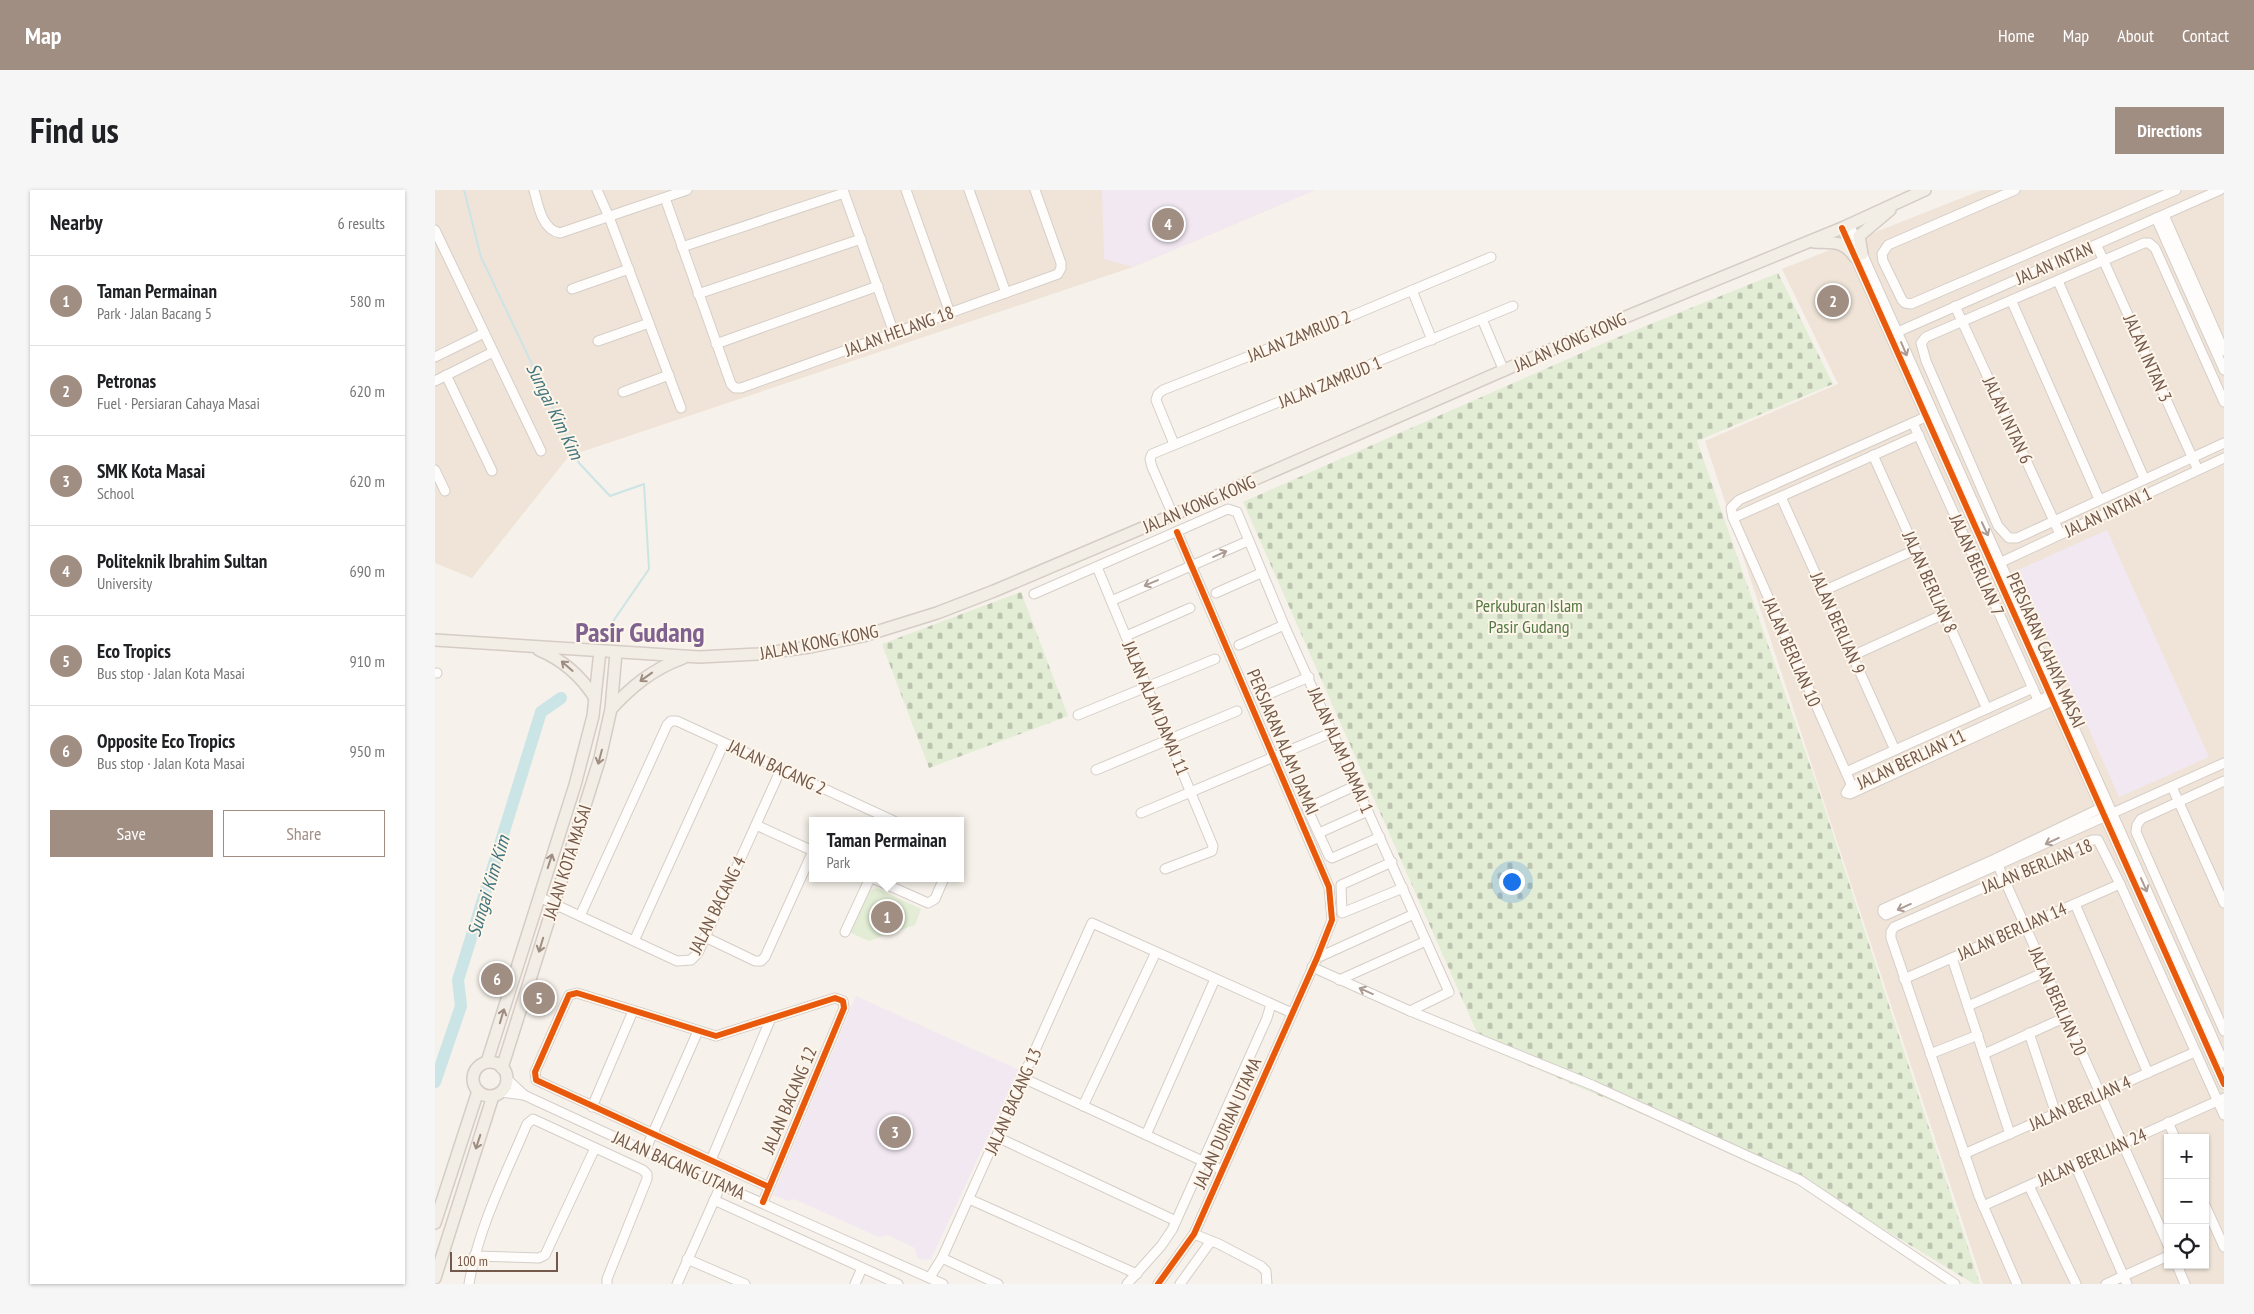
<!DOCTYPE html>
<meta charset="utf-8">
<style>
:root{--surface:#fff;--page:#f6f6f6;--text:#202124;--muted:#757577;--line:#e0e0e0;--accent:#a18e83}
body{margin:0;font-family:"PT Sans Narrow",sans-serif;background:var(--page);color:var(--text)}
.controls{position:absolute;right:15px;bottom:15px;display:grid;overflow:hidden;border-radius:0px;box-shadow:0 1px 4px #0004}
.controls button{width:45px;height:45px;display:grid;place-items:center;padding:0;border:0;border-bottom:1px solid var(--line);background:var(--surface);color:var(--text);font:25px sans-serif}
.scale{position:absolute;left:15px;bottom:12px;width:108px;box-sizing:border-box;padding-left:5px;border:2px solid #73594b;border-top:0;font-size:14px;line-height:18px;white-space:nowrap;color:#73594b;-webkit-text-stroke:4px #fef6eb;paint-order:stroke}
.you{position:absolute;left:1076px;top:691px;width:18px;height:18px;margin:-12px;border:4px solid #fff;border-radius:50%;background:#1a73e8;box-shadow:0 0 0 8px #1a73e833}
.badge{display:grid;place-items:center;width:32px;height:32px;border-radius:50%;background:var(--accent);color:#fff;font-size:16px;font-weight:700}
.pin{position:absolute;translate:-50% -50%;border:2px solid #fff;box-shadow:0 1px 5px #0006}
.popup{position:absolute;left:374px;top:627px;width:155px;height:65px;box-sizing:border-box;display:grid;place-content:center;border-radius:0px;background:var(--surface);filter:drop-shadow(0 1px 4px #0005);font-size:16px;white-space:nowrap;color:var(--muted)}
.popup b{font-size:19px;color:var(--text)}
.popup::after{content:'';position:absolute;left:50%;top:100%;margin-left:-10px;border:10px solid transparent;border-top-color:var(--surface)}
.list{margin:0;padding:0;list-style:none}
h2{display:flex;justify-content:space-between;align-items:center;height:65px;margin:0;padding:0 20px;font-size:21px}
h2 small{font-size:16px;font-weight:400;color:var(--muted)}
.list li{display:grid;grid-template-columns:32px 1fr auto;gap:15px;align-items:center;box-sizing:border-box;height:90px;padding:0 20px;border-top:1px solid var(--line)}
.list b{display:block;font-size:19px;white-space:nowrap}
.list p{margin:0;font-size:16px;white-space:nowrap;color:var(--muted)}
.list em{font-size:16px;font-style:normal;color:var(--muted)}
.actions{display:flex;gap:10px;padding:15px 20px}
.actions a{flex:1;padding:11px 0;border:1px solid var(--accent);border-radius:0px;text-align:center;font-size:18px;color:var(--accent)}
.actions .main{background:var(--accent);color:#fff}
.icon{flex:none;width:28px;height:28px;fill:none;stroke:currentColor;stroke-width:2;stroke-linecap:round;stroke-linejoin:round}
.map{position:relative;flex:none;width:1789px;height:1094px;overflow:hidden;border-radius:0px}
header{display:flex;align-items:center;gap:30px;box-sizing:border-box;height:70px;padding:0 25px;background:var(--accent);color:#fff}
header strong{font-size:24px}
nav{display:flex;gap:28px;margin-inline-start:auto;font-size:18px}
.intro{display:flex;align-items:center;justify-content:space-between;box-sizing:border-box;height:120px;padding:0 30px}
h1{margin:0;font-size:35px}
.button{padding:12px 22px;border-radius:0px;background:var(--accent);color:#fff;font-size:18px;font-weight:700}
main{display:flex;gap:30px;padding:0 30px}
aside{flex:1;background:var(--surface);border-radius:0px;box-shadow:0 1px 4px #0004}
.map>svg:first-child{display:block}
.residential{fill:#efe4d7;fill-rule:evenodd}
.education{fill:#f2e8f2}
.cemetery{fill:url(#cemetery-stones)}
.park{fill:#e3edd5}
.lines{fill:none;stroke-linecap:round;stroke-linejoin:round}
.stream{stroke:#cbe4e6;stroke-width:2}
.river{stroke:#cbe4e6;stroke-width:12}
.minor-casing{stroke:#d5cec8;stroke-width:11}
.major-casing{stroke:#d5ccc6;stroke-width:14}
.minor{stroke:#fefdfc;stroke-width:9}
.major{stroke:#f2ede5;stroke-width:11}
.cycleway-casing{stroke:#fef6eb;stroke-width:9}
.cycleway{stroke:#e8590c;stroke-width:6}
.oneway{stroke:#ab9b92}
.oneway2{stroke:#9f8d81}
.labels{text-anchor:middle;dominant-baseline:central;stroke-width:4;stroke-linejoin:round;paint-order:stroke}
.street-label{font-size:18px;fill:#73594b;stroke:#fef6eb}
.park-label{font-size:18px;fill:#547942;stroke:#fef6eb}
.water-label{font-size:19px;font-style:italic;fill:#42767f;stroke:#fef6eb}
.town-label{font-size:28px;font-weight:bold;fill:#806290;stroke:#fef6eb}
</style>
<header>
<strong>Map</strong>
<nav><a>Home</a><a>Map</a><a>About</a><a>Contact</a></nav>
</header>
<div class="intro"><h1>Find us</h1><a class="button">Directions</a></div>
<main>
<aside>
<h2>Nearby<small>6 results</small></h2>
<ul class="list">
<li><span class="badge">1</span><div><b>Taman Permainan</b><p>Park · Jalan Bacang 5</p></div><em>580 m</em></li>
<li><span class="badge">2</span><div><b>Petronas</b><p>Fuel · Persiaran Cahaya Masai</p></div><em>620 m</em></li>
<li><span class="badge">3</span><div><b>SMK Kota Masai</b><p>School</p></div><em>620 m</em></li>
<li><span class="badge">4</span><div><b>Politeknik Ibrahim Sultan</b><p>University</p></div><em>690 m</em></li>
<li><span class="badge">5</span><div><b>Eco Tropics</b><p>Bus stop · Jalan Kota Masai</p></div><em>910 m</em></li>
<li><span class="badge">6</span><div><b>Opposite Eco Tropics</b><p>Bus stop · Jalan Kota Masai</p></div><em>950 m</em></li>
</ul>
<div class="actions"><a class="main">Save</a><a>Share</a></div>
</aside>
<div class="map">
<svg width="1789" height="1094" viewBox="0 0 1789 1094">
<defs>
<pattern id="cemetery-stones" width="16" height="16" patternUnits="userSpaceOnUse" patternTransform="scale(1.25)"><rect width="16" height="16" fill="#e3edd5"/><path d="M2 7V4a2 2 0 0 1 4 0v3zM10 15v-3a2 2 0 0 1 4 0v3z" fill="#bcc3af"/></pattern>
</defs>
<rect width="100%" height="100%" fill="#f6f1ea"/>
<g class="residential">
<path d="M0 0H880L698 77 134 266 37 388 0 373Z"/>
<path d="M1547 0H1789V1094H1548L1270 251 1403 194 1347 79ZM1733 948H1770V1075H1733Z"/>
</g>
<g class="education">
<path d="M667 0H880L698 77 669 69Z"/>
<path d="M1672 340 1774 567 1684 607 1583 380Z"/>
<path d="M421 806 584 880 496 1069 486 1070 482 1067 480 1058 453 1045 444 1047 359 1009 354 1011 338 1005Z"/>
</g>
<g class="cemetery">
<path d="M1343 83 1398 194 1262 251 1382 595 1545 1094H1539L1381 998 1048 856 808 312 1176 150Z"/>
<path d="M586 402 633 526 494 578 447 454Z"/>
</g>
<path class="park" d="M442 698 486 719 480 735 434 751 414 742 432 701Z"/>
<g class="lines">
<path class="stream" d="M29 0 46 67 144 273 175 306 209 294 214 379 170 443"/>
<path class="river" d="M0 892 26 816 23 790 106 522 126 508"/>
<defs>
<g id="minor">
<path d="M99 0C103 15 107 40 125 43L252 0"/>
<path d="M162 0 174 27 246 218"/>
<path d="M408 0 459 143"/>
<path d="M471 0 515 123"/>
<path d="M534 0 571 103"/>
<path d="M1580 0 1453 55 1447 64 1448 71 1467 110 1470 113 1476 114 1741 0"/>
<path d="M230 8 296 194 300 198H306L623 84 626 78V73L600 0"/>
<path d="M1729 25 1789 161"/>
<path d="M1721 28 1789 180"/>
<path d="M1414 34 1789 873"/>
<path d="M1407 38 1789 894"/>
<path d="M0 40 106 261"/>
<path d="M1662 56 1763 280"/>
<path d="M247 57 409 3"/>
<path d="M1623 91 1709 288"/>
<path d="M137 99 194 79"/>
<path d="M977 100 997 150"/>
<path d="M263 104 426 49"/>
<path d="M1577 112 1664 309"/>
<path d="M1520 116 1625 344"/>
<path d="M1047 129 1069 181"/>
<path d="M1458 144 1785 0"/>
<path d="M163 151 214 133"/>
<path d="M281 154 443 96"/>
<path d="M0 167 49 143"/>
<path d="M11 185 57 281"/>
<path d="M0 191 58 162"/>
<path d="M188 202 234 185"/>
<path d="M1789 212 1720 58 1714 53H1709L1491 147 1486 153 1491 171 1563 336 1574 348H1582L1789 253"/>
<path d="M1478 233 1605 514"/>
<path d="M739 254 721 210 723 204 728 200 921 124 1056 67"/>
<path d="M1438 265 1552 519"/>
<path d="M0 280 10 301"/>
<path d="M1346 307 1460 560"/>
<path d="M738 325 717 277 715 269 717 264 1078 116"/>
<path d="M1298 328 1484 245"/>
<path d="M1560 375 1789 268"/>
<path d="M662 377 778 656 777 661 730 679"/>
<path d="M1388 401 1480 360"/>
<path d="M781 403 826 383"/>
<path d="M599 404 793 319 802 322 849 435 1014 802 975 821"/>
<path d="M676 411 813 351"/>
<path d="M691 446 755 418"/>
<path d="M804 455 849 435"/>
<path d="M1417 466 1509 424"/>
<path d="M0 483H2"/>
<path d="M1620 503 1414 598 1411 603 1415 604 1622 509"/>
<path d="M827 507 874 487"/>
<path d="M643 525 780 469"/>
<path d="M661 580 802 521"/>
<path d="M1411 582 1598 498"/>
<path d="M1789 591 1706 629 1702 635 1701 642 1789 841"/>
<path d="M922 595 872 618 894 666 897 668 945 647"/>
<path d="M1417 596 1298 328 1296 318 1304 310 1495 225"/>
<path d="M1737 597 1789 713"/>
<path d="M1670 616 1560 669 1448 719V722L1451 725 1789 573"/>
<path d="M706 623 898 542"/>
<path d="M884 643 933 621"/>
<path d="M1561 671 1733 1055"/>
<path d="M957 672 906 695 907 723 968 698"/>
<path d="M437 688 493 713 500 709 509 688"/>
<path d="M104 707 242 771 256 770 263 763 346 579"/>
<path d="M1640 714 1713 883"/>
<path d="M145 726 232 535 236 531H242L459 631"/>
<path d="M410 742 435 688"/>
<path d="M270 747 320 771H326L330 767 378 661 321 635"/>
<path d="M199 751 289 553"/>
<path d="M882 768 979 724"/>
<path d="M1517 768 1575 944"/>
<path d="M877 777 975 821 1157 895 1365 990 1520 1094"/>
<path d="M1469 789 1685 694"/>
<path d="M904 790 991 751"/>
<path d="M1533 816 1610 782"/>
<path d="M1594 843 1621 924"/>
<path d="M1495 864 1543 845"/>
<path d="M1549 864 1631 827"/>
<path d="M588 888 787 980"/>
<path d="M65 902 89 905 71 888"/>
<path d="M89 905 210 961 508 1094"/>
<path d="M648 916 721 762"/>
<path d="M157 917 198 821"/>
<path d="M1733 932 1740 948"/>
<path d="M711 945 780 789"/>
<path d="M562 947 741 1031"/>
<path d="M210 961 263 841"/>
<path d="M1529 964 1760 862"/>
<path d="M276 970 336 828"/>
<path d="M1640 975 1692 1094"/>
<path d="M1594 996 1641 1094"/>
<path d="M534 1009 702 1084"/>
<path d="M279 1010 463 1094"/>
<path d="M328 1012 409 818 408 811 400 808 281 846 142 803 134 805 100 882 101 890 334 997"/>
<path d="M1770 1015 1789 1057"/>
<path d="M1548 1016 1789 908"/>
<path d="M759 1044 784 1054 826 1076 831 1081 832 1094"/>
<path d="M39 1066 104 1068 110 1065 160 958"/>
<path d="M507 1068 563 1094"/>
<path d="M252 1069 310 1094"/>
<path d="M1742 1075 1750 1094"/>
<path d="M495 1087 507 1068 657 733 857 823"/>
<path d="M34 1094C43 1038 70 986 92 934L98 929 208 980 212 984V989L172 1089V1094"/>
<path d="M242 1094 286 995"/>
<path d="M420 1094 427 1078"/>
<path d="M692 1094 726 1056 737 1040 832 828 836 814"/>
<path d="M723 1094 759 1044 882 768 897 730 894 697 742 342"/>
<path d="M745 1094 776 1051"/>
<path d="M1582 1094 1544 1006 1456 748V742L1459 737 1657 650H1663L1685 694 1789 925"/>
<path d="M1671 1094 1733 1066"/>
</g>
<g id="major">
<path d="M1379 52C1399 53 1408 50 1420 67"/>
<path d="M1427 64 1424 46 1455 20"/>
<path d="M0 450 264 467 323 464 375 457 428 446 502 423 559 401 738 325 1193 126 1407 38 1490 0"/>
<path d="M104 460C128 470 146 486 160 508"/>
<path d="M176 519C197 496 218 479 248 468"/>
<path d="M52 872 140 595 158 526 165 461"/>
<circle cx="55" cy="889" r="17"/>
<path d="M67 878 165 568 176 519 181 463"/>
<path d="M0 1033 43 901"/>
<path d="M0 1088 58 906"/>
</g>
</defs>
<use href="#minor" class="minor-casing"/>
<use href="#major" class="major-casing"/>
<use href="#minor" class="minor"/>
<use href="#major" class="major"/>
<defs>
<g id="cycleway">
<path d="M1407 38 1789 894"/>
<path d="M328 1012 409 818 408 811 400 808 281 846 142 803 134 805 100 882 101 890 334 997"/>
<path d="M723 1094 759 1044 882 768 897 730 894 697 742 342"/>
</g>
</defs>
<use href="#cycleway" class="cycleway-casing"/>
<use href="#cycleway" class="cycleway"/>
</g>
<defs><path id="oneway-shaft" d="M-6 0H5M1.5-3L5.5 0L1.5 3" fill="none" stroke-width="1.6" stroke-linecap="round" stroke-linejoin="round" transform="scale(1.25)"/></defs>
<g class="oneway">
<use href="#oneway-shaft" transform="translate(1469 159) rotate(67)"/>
<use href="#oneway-shaft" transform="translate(1550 339) rotate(65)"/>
<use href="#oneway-shaft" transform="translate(785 364) rotate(-24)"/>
<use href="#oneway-shaft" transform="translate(716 393) rotate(157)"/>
<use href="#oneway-shaft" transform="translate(1617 651) rotate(155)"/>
<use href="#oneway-shaft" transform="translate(1709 695) rotate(66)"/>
<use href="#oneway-shaft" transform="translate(1469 717) rotate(156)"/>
<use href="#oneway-shaft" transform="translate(931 801) rotate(-156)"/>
</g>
<g class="oneway2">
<use href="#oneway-shaft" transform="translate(132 476) rotate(-139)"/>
<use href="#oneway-shaft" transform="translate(211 487) rotate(144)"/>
<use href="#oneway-shaft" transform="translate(165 567) rotate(105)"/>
<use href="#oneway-shaft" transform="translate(115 671) rotate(-72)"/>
<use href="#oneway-shaft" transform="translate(106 755) rotate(107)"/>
<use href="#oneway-shaft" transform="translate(67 826) rotate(-73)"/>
<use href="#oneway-shaft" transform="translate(43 952) rotate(108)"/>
</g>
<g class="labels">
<g class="street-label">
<text transform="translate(1619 73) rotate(-23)">JALAN INTAN</text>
<text transform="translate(464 141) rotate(-20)">JALAN HELANG 18</text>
<text transform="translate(864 146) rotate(-22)">JALAN ZAMRUD 2</text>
<text transform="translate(1135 152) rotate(-24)">JALAN KONG KONG</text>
<text transform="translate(1713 168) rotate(66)">JALAN INTAN 3</text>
<text transform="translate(895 192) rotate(-22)">JALAN ZAMRUD 1</text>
<text transform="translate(1573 230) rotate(65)">JALAN INTAN 6</text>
<text transform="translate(764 314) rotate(-23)">JALAN KONG KONG</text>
<text transform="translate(1673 322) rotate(-25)">JALAN INTAN 1</text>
<text transform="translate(1542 375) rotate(66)">JALAN BERLIAN 7</text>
<text transform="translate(1495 392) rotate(66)">JALAN BERLIAN 8</text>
<text transform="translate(1403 433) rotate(66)">JALAN BERLIAN 9</text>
<text transform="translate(384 452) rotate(-11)">JALAN KONG KONG</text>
<text transform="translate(1611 460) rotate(66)">PERSIARAN CAHAYA MASAI</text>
<text transform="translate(1357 462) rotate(66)">JALAN BERLIAN 10</text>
<text transform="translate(721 518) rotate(67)">JALAN ALAM DAMAI 11</text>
<text transform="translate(848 552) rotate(67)">PERSIARAN ALAM DAMAI</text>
<text transform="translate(906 560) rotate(66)">JALAN ALAM DAMAI 1</text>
<text transform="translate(1476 569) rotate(-25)">JALAN BERLIAN 11</text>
<text transform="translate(342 577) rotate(25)">JALAN BACANG 2</text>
<text transform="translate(132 672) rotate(-72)">JALAN KOTA MASAI</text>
<text transform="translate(1602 676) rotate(-22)">JALAN BERLIAN 18</text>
<text transform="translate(282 715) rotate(-64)">JALAN BACANG 4</text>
<text transform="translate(1577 741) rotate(-24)">JALAN BERLIAN 14</text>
<text transform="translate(1623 811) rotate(66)">JALAN BERLIAN 20</text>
<text transform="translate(354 910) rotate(-67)">JALAN BACANG 12</text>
<text transform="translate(578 911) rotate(-66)">JALAN BACANG 13</text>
<text transform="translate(1645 913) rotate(-24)">JALAN BERLIAN 4</text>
<text transform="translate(792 933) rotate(-66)">JALAN DURIAN UTAMA</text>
<text transform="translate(1657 967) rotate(-24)">JALAN BERLIAN 24</text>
<text transform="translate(244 975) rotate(24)">JALAN BACANG UTAMA</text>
</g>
<g class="park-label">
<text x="1094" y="415">Perkuburan Islam<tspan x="1094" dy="21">Pasir Gudang</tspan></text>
</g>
<g class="water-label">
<text transform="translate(120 221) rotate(64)">Sungai Kim Kim</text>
<text transform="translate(53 696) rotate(-73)">Sungai Kim Kim</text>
</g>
<g class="town-label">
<text x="205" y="441">Pasir Gudang</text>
</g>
</g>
</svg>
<div class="controls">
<button>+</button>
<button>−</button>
<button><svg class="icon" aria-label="locate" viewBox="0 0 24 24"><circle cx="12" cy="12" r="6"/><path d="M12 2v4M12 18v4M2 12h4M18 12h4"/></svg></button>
</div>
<div class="scale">100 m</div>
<div class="you"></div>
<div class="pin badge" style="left:452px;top:727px">1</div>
<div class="popup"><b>Taman Permainan</b>Park</div>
<div class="pin badge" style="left:1398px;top:111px">2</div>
<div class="pin badge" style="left:460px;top:942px">3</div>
<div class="pin badge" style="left:733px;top:34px">4</div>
<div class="pin badge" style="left:104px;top:808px">5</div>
<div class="pin badge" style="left:62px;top:789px">6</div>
</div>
</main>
